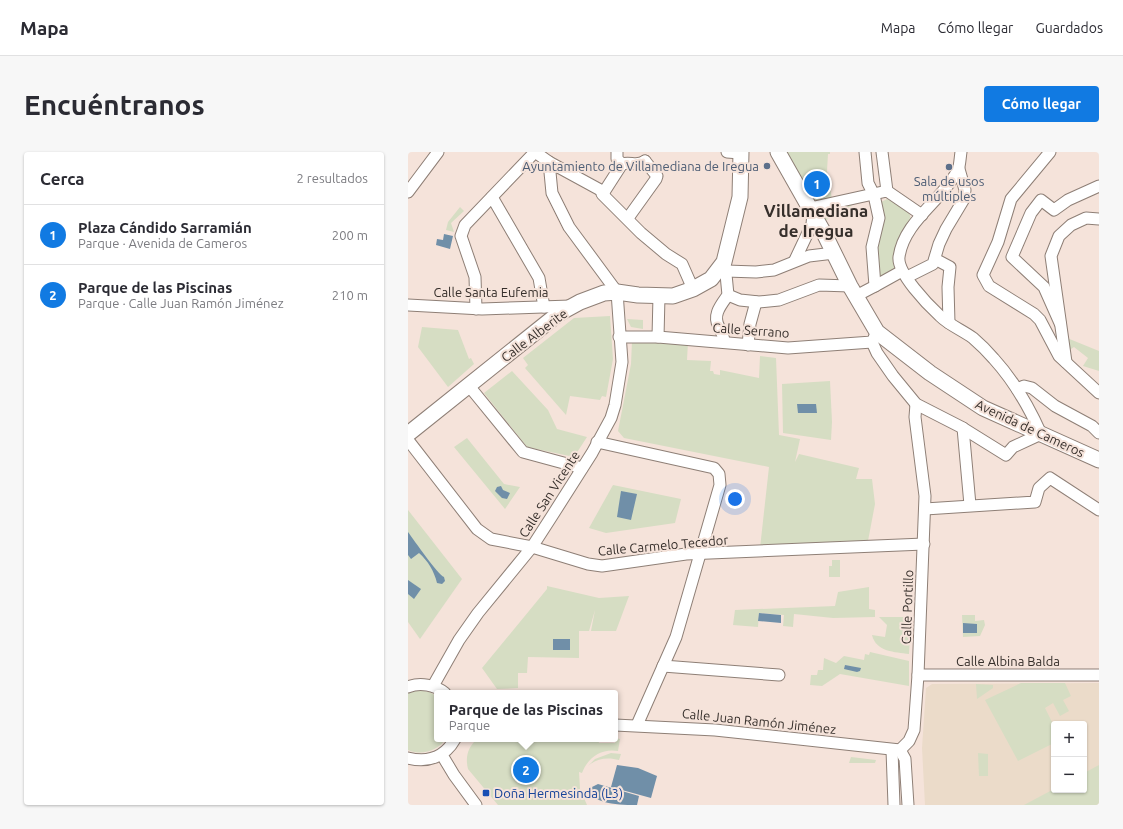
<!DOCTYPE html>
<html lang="es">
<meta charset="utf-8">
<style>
:root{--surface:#fff;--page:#f7f7f7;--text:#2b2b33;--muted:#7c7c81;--line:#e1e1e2;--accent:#117ae2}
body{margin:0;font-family:Ubuntu,sans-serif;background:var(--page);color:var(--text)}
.controls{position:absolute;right:12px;bottom:12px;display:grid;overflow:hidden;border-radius:4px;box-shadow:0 1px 3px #0004}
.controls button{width:36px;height:36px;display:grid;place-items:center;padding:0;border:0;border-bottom:1px solid var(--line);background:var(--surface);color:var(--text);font:20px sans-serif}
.you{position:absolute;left:327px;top:347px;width:14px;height:14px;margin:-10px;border:3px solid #fff;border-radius:50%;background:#1a73e8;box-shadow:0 0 0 6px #1a73e833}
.badge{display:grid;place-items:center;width:26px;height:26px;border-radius:50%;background:var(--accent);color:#fff;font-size:13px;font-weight:700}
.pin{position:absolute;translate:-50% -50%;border:2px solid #fff;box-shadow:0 1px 4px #0006}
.popup{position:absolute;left:26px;top:538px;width:184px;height:52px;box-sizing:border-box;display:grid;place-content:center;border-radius:4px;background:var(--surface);filter:drop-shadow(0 1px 3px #0005);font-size:13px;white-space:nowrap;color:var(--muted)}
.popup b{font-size:15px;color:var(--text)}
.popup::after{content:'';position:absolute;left:50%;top:100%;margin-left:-8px;border:8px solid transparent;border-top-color:var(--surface)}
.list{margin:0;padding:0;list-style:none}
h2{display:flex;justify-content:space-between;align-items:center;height:52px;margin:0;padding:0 16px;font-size:17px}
h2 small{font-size:13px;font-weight:400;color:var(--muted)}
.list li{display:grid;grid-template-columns:26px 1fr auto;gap:12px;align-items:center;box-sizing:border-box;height:60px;padding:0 16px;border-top:1px solid var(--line)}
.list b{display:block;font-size:15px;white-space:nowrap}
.list p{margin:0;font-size:13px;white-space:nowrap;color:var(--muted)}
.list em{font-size:13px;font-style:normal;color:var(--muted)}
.map{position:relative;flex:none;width:691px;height:653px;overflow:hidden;border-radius:4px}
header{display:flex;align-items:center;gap:24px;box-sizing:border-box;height:56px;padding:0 20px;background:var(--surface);border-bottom:1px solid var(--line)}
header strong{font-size:19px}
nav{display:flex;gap:22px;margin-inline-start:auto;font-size:14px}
.intro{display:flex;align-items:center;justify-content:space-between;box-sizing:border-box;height:96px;padding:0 24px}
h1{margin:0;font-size:28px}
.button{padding:10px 18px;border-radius:4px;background:var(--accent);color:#fff;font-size:14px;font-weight:700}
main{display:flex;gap:24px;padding:0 24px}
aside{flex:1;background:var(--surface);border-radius:4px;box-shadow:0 1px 3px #0004}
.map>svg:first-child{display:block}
.education{fill:#ebdbc9;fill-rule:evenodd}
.green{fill:#d6ddc3}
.water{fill:#708fa8}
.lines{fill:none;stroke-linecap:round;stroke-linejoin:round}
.minor-casing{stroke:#8e7f76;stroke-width:13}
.secondary-casing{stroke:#8e7f76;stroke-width:17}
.minor{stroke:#fff;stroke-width:11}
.secondary{stroke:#fff;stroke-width:15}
.service-dot{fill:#5c6f8a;stroke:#f5e3da;stroke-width:1.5}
.transit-dot{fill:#1a4fb4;stroke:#f5e3da;stroke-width:1.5}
.labels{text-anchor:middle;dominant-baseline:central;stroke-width:4;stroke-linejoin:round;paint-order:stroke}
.service-label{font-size:13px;fill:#4e5e75;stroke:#f5e3da;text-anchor:end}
.street-label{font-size:13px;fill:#362f2b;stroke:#f5e3da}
.transit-label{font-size:13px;fill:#164399;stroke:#f5e3da;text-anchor:start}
.district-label{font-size:17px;font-weight:bold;fill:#362f2b;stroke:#f5e3da}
</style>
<header>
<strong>Mapa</strong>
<nav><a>Mapa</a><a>Cómo llegar</a><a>Guardados</a></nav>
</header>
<div class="intro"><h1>Encuéntranos</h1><a class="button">Cómo llegar</a></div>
<main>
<aside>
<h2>Cerca<small>2 resultados</small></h2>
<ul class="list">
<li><span class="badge">1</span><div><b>Plaza Cándido Sarramián</b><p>Parque · Avenida de Cameros</p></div><em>200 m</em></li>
<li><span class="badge">2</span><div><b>Parque de las Piscinas</b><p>Parque · Calle Juan Ramón Jiménez</p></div><em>210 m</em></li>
</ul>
</aside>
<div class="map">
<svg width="691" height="653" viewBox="0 0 691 653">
<rect width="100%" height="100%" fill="#f5e3da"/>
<path class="education" d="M691 531V653H517L514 596 518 536 524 532ZM646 572H676V638H646Z"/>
<g class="green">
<path d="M378 0H422V2H420L419 19 424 47 442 44 444 57 418 68Z"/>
<path d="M479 47 500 57 503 67 492 85 490 118 470 128 468 95 475 68 473 50Z"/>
<path d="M52 55 56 59 43 71 46 80 38 78 40 70Z"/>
<path d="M202 164 205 207 198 245 194 244 192 248 162 244 158 263 117 216 120 213 115 206 166 166Z"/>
<path d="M219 167 235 168V177L223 175Z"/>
<path d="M14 175 50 178 61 207 63 206 66 212 40 235 10 195Z"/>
<path d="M659 186 691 199V219L675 214 680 206 666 195 663 197 661 196Z"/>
<path d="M224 189 280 190 279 208 303 209 302 219H305L306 222 312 223V218L351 226 352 204 368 206 371 283 392 287 387 310 391 302 451 316 448 327H464L467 352 460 389 352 396 361 315 216 286 210 279 223 212Z"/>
<path d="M104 219 140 258 149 277 179 285 166 305 119 295 76 241Z"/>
<path d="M422 229 424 270 423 288 375 281 374 232Z"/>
<path d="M59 286 96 332 112 335 97 357 46 295Z"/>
<path d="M205 333 273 347 267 371 198 381 181 376Z"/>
<path d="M0 358 54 427 12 487 0 470Z"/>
<path d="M424 408H432V425H421V414H424Z"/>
<path d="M139 434 191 446 221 444 208 479H183L187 458 181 479H171V506L120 505 119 521H110V536L89 537 74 516 139 437Z"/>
<path d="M461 435V457L467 458V465L425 466 386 462 385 475 375 474 376 463 351 461 350 475 325 473 327 458 427 454 430 440Z"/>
<path d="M554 463H567V469L576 468 577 473 572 484 555 485Z"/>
<path d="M471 465H503L501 502C487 500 468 500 464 483L477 485 479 473Z"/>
<path d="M462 500 501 509V534L432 522 414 534 402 533 403 523H409L410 518H415L416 506 428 511 436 504 456 508 457 502 461 503Z"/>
<path d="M613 531H657L663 544 655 548 661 559 652 564 645 551 637 556 646 574V591L610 609 577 548Z"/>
<path d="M568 532 585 533V536L569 547Z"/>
<path d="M11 538 21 540 29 544V587H38C29 599 14 604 0 598V541Z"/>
<path d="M208 586 212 587 210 599C194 596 180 605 174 621L171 620 172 637 179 653H90L60 617C57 605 60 595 69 587L190 588 191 591H207Z"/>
<path d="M203 601 213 602 211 608C200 605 189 606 180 614L187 607Z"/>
<path d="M570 601 580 602V624H571Z"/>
<path d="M443 605 468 608 467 611H441Z"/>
<path d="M691 613V653H616L646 637 676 638V621Z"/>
</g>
<g class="water">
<path d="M36 82 45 84 42 97 28 93 29 87 35 88Z"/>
<path d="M389 252H408L409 261H390Z"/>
<path d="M93 334 95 338 102 341 99 347 94 346 87 339 89 335Z"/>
<path d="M213 339 229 342 223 368 209 365Z"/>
<path d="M0 380C6 388 30 423 36 425L37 429 34 432 29 431C26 419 20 409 11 401L3 407 0 403Z"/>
<path d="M0 428 13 437 6 447 0 442Z"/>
<path d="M351 461 373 463V471L350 469Z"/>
<path d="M555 471 569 472V481H555Z"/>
<rect x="145" y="487" width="17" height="11"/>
<path d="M437 513 453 516 452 519 449 520 436 517Z"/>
<path d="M209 613 230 616 249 624 243 646 203 635Z"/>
<path d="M190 632 231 644 229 653C216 653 178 653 184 635Z"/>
</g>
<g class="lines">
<defs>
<g id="minor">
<path d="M127 0 141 10 196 40"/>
<path d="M209 0V7L214 12"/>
<path d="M319 0 332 1"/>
<path d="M474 0 479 39"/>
<path d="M642 0 603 47 590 90 575 123 581 134 626 162 632 168 651 204 691 241"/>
<path d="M214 12C222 9 229 15 237 9"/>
<path d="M0 40 30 0"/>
<path d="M196 40 194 42 233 81 258 102 274 112 285 137"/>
<path d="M196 40 214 12"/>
<path d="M84 45 131 126 136 155"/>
<path d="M402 56 479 39 514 63"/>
<path d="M220 66 248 27 249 24 237 9"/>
<path d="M527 107 542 115 540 135 541 171"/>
<path d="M387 108 404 72 405 61"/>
<path d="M318 119 348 120 366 118 401 104 426 101"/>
<path d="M499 125 525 112 531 92 538 77 556 47 557 38 551 17"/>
<path d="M467 134 494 119"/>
<path d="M320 143 332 148 351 150 371 148 411 133 442 134"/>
<path d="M448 144 467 134 464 95 471 66 466 43 460 31 457 0"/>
<path d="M0 153 74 157 163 154"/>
<path d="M68 157 67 125 53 84 57 73 127 0"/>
<path d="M652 171 636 135 604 105 623 61 633 48 646 58 660 48 691 34"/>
<path d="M211 185H250L380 196 464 190 467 184"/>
<path d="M250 185 251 144"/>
<path d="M316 190C316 184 313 180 311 175 304 163 313 153 320 143L317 112"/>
<path d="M464 190 469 201 485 224 508 252 553 275 598 303 605 295 633 282C621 255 606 229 586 207 580 200 572 192 565 186 554 178 541 173 532 164 520 153 489 121 491 105 496 69 534 49 550 18 552 13 552 6 553 0"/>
<path d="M340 193 342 172 348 150"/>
<path d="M658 210 643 104 651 84 663 73 678 66 691 67"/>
<path d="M61 234 115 300 174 316"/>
<path d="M609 237 616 234 624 236 647 254 684 274 691 281"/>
<path d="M555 276 562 353"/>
<path d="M0 288 69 377 83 387 124 395 180 412 194 414 278 402 516 392"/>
<path d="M189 290 306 316 311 322 312 333 268 485 229 573"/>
<path d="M517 357 627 350 631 336 642 326 691 358"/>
<path d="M255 514 371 523"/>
<path d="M510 523H691"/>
<path d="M25 534 51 488 70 461 124 395 144 364 184 301 203 266 207 253 214 210 209 140 161 75 144 41 141 10"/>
<path d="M0 535C12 530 27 533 37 541"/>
<path d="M207 573 307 578 492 598"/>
<path d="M484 598 486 653"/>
<path d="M492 598 501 589 506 578 510 523 517 344 507 265 508 252"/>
<path d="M492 598 497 607 500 653"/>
<path d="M34 603 46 623 68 653"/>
<path d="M0 606C20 611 37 605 47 587"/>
</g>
<g id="secondary">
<path d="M370 0 417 83 442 134 469 180 522 221 575 256 691 308"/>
<path d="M0 282 150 162 172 150 196 141 209 140 230 143 265 144 285 137 303 127 316 110 332 45 333 0"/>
</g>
</defs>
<use href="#minor" class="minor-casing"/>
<use href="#secondary" class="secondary-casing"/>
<use href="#minor" class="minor"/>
<use href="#secondary" class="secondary"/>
</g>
<g class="service-dot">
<circle cx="359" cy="14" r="4"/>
<circle cx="541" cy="15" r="4"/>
</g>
<rect class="transit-dot" x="74" y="637" width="8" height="8" rx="2"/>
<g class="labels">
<g class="service-label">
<text x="351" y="14">Ayuntamiento de Villamediana de Iregua</text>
<text x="541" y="29" text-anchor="middle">Sala de usos<tspan x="541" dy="15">múltiples</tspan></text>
</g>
<g class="street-label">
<text x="83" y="140">Calle Santa Eufemia</text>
<text transform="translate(343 178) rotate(4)">Calle Serrano</text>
<text transform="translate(126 183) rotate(-37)">Calle Alberite</text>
<text transform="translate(622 276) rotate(25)">Avenida de Cameros</text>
<text transform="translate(141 342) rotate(-57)">Calle San Vicente</text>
<text transform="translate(255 393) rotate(-5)">Calle Carmelo Tecedor</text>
<text transform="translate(499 455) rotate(-88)">Calle Portillo</text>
<text x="600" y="509">Calle Albina Balda</text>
<text transform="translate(351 569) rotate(6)">Calle Juan Ramón Jiménez</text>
</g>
<g class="transit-label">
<text x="86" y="641">Doña Hermesinda (L3)</text>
</g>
<g class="district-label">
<text x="408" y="58">Villamediana<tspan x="408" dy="20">de Iregua</tspan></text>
</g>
</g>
</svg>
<div class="controls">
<button>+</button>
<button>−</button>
</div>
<div class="you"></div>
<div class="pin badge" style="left:409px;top:32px">1</div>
<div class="pin badge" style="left:118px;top:618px">2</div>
<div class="popup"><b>Parque de las Piscinas</b>Parque</div>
</div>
</main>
